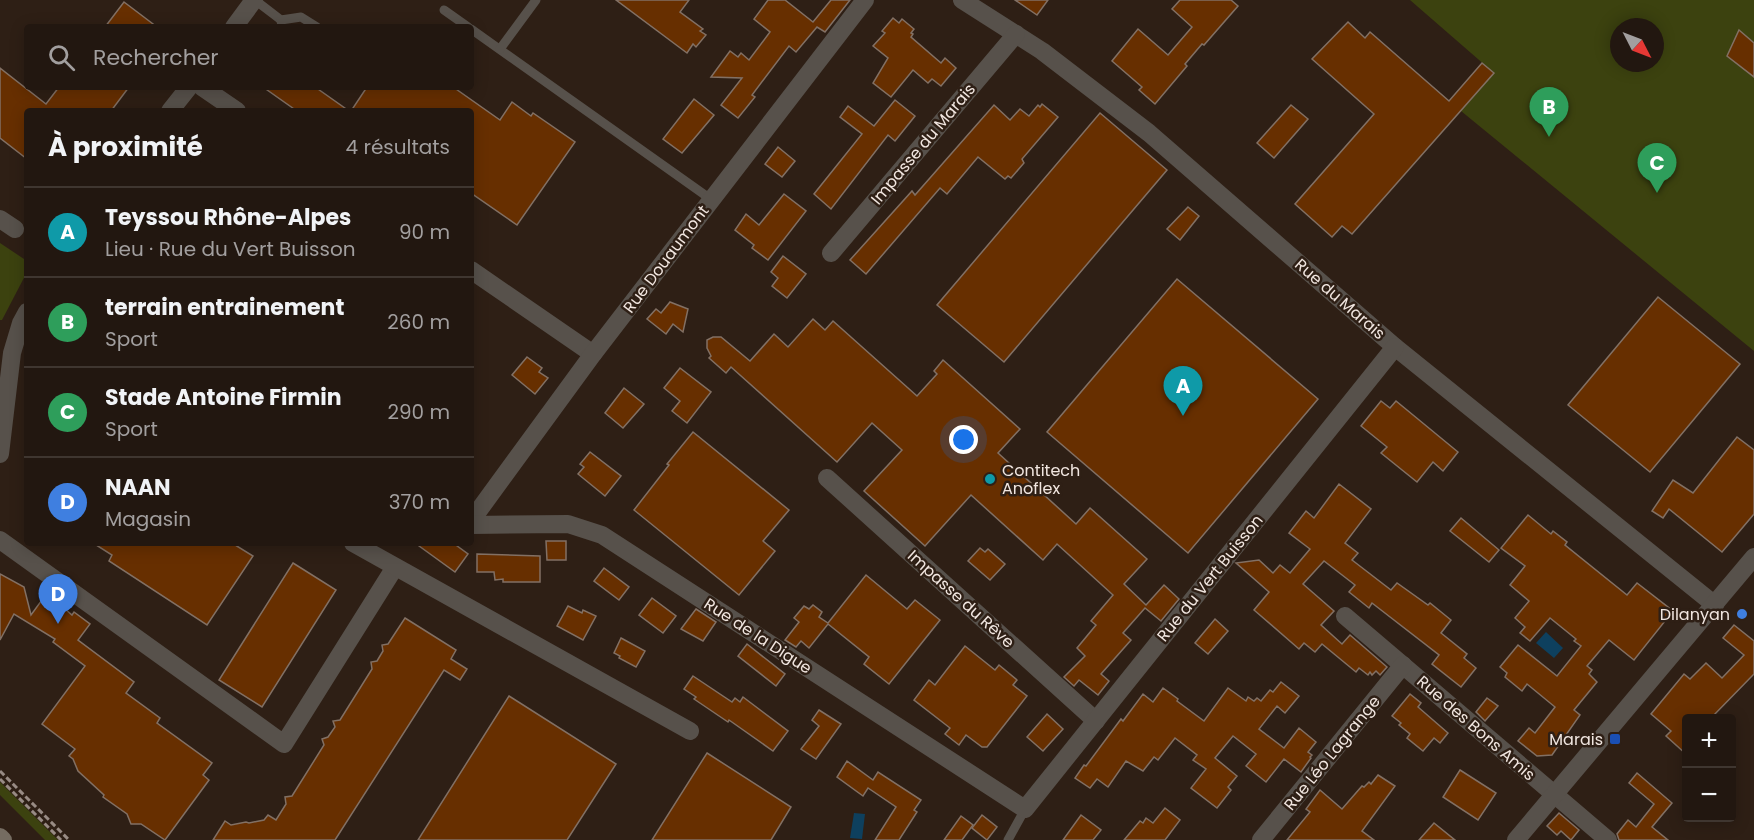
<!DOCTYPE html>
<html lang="fr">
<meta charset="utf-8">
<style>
:root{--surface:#221710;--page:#2e241e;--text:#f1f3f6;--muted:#a29f9f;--line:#3f3630;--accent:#7dbef9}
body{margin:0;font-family:Poppins,sans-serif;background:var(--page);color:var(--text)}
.controls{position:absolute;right:18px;bottom:18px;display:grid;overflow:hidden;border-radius:6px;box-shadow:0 3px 15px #0003}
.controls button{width:54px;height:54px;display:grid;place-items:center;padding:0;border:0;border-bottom:2px solid var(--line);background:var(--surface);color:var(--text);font:30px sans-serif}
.compass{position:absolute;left:1610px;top:18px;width:54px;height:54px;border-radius:50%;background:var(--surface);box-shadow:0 3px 15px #0003;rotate:132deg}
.you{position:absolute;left:964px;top:440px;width:21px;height:21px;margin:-15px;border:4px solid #fff;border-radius:50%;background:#1a73e8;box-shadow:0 0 0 9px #1a73e833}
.badge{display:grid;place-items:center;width:39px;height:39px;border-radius:50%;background:var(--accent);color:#fff;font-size:20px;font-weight:700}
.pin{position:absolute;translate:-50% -50px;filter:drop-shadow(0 2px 3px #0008)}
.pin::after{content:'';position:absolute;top:32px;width:21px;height:18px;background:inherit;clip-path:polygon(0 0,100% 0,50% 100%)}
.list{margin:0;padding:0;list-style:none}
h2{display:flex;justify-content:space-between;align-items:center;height:78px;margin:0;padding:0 24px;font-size:26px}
h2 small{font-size:20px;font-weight:400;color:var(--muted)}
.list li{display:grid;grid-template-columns:39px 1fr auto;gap:18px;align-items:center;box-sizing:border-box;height:90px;padding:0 24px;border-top:2px solid var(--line)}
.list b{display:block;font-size:22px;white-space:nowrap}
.list p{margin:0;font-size:20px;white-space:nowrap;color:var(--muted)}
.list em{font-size:20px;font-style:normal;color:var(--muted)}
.icon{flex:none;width:33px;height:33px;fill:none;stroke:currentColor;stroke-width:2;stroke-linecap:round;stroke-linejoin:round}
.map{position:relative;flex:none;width:1754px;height:840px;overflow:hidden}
.search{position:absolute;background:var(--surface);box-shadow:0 3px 15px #0003;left:24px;top:24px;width:450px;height:66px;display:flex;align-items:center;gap:15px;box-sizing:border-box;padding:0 21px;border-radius:6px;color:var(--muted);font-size:22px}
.panel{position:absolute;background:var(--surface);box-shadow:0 3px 15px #0003;left:24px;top:108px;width:450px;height:438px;border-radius:6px}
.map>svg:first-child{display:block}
.green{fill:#3c420f;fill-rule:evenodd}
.water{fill:#0e405e}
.building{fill:#672f00;stroke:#827064;stroke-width:1.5}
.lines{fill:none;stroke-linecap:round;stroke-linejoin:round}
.path{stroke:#988b84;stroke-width:3;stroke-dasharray:6 3;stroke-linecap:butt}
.lane{stroke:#57514b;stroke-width:9}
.street{stroke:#57514b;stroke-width:18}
.secondary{stroke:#756c61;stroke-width:18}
.culture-dot{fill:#0f9aa8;stroke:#2e1f15;stroke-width:2}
.shop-dot{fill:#3f7fe0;stroke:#2e1f15;stroke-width:2}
.transit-dot{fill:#1a4fb4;stroke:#2e1f15;stroke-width:2}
.labels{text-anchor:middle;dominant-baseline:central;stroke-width:5;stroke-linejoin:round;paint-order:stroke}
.street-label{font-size:16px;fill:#f1e6e0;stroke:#2e1f15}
.poi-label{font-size:16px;fill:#f1e6e0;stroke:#2e1f15;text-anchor:end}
</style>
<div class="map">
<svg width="1754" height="840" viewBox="0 0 1754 840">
<rect width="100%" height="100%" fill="#2e1f15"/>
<g class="green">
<path d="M1410 0H1754V351L1461 111 1494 73ZM1619 27H1655V63H1619Z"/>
<path d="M0 243 27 261V272L2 320H0Z"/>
<path d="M0 782 58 840H45L0 795Z"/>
</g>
<g class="water">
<path d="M1546 632 1563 648 1554 658 1536 643Z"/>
<path d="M854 813 865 814 862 839 850 838Z"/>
</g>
<g class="building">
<path d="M616 0H689L680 12 703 29 700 31 706 35 696 47 693 44 687 53Z"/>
<path d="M768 0H785L813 22 831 0H850L825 32 817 27 796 52 789 46 752 95 755 97 738 118 721 105 742 78 711 77 730 51 738 57 741 53 749 60 770 32 754 19Z"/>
<path d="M1015 0H1048L1037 15Z"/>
<path d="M1180 0H1231L1238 6 1204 45 1202 44 1185 64 1187 66 1155 104 1139 90 1142 87 1112 61 1138 29 1168 55 1192 27 1172 9Z"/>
<path d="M124 2 157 27H105Z"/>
<path d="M893 18 899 23 902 19 914 29 911 33 913 34 911 37 941 63 945 58 956 68 941 86 932 79 928 83 913 70 891 97 873 83 888 58 873 46 885 33 882 31Z"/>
<path d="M1348 22 1365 38 1370 32 1449 101 1482 63 1494 73 1352 234 1342 226 1332 237 1295 204 1374 114 1312 59Z"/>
<path d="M1739 30 1754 43V77L1727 56Z"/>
<path d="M0 68 46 104 59 87H129L111 111H27V159L0 138Z"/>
<path d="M263 87H315L349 111H297Z"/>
<path d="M367 87H453L500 120 512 102 531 116 533 113 575 142 517 225 471 193V111H351Z"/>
<path d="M694 99 714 115 682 153 663 139Z"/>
<path d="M895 100 915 116 895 141 888 135 831 209 814 194 862 134 840 117 848 106 874 126Z"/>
<path d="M1042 104 1058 117 1022 159 1024 163 1011 178 1008 176 1005 179 978 157 947 194 940 188 866 274 850 260 912 191 915 195 994 105 1010 120 1020 109 1029 116 1038 105 1040 107Z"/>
<path d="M1291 105 1308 119 1274 158 1257 143Z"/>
<path d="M1100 113 1167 170 1004 362 937 305Z"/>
<path d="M778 147 795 161 782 177 765 164Z"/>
<path d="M784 194 806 211 768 260 752 248 754 245 735 230 746 214 759 225Z"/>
<path d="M1188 207 1199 216 1180 240 1167 229Z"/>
<path d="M783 256 806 274 787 298 772 286 778 278 771 272Z"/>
<path d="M1177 279 1318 399 1188 553 1047 432Z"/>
<path d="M1658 297 1740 364 1650 472 1568 405Z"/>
<path d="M670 302 688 309 683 332 673 324 666 334 647 319 656 309 661 313Z"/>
<path d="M813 319 825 330 833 321 917 396 937 374 934 371 943 360 1020 429 998 453 1076 524 1090 508 1147 559 1124 584 1146 605 1164 585 1179 599 1161 621 1145 608 1123 633 1131 640 1101 674 1109 681 1098 695 1079 680 1074 686 1064 677 1085 656 1077 648 1096 625 1091 621 1113 595 1057 544 1043 560 971 495 925 546 864 491 902 450 872 423 837 462 731 367 726 373 709 358 711 356 707 348V340L713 337H721L750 361 774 334 788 347Z"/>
<path d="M527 357 542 368 539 372 548 378 535 394 512 375Z"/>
<path d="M680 368 711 392 687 423 672 411 680 401 664 388Z"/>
<path d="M624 388 644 404 623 428 605 413Z"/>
<path d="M1381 401 1390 408 1396 401 1458 452 1443 471 1433 462 1417 482 1381 453 1387 447 1361 426Z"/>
<path d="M693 432 789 510 763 541 775 551 739 595 634 510 669 465 667 464Z"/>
<path d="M1737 437 1754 450V514L1722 552 1669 509 1663 518 1652 511 1673 480 1693 493Z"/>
<path d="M590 452 621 476 605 496 578 474 584 467 580 464Z"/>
<path d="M1339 484 1371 509 1345 543 1358 553 1352 560 1391 590 1397 583 1428 605 1430 603 1451 620 1441 633 1467 654 1464 658 1476 668 1461 687 1432 664 1439 655 1372 603 1369 608 1349 592 1355 585 1324 561 1303 584 1334 611 1321 625 1342 644 1350 635 1387 667 1380 675 1376 671 1372 675 1370 672 1368 675 1359 668 1356 672 1322 644 1315 652 1304 643 1299 649 1254 610 1269 592 1236 563 1259 560 1273 573 1280 565 1290 573 1310 549 1289 533 1306 511 1314 518Z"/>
<path d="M1528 515 1551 534 1553 531 1567 542 1565 545 1627 595 1637 583 1673 611 1634 660 1609 640 1587 666 1592 670 1589 674 1597 682 1574 710 1580 715 1552 755 1537 756 1518 741 1529 728 1535 733 1555 707 1527 684 1522 691 1505 677 1507 673 1500 667 1518 645 1557 676 1581 646 1574 641 1576 639 1550 618 1530 641 1520 633 1525 627 1515 618 1529 601 1510 585 1525 566 1501 548Z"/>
<path d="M1461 518 1499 550 1489 562 1450 531Z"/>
<path d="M546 541H566V560H547Z"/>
<path d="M93 543H232L253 556 207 625 109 561 112 555Z"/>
<path d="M415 543H453L468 554 455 572Z"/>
<path d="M980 548 985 552 988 549 1005 564 990 580 968 561Z"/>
<path d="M477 554 540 556V582H503V579L495 580 494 572H477Z"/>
<path d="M293 563 336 590 262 707 219 680Z"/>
<path d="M604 568 629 587 619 600 594 581Z"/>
<path d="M0 574 24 587 31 615 47 593 72 615 74 612 90 624 78 640 134 682 126 693 160 718 157 723 212 763 203 775 209 780 165 840 141 824H131L127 814 103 797 104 795 78 771 73 759 69 756 75 749 42 724 85 666 53 642 55 639 14 614 0 640Z"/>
<path d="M866 575 907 609 915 600 940 620 889 684 864 664 869 657 828 624 809 648 801 641 796 647 785 640 799 622 794 618 804 606 809 609 813 605 822 612 819 617 828 623Z"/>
<path d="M652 598 676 616 663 633 639 615Z"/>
<path d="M568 606 582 613 583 610 596 616 583 640 557 626Z"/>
<path d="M696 609 716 622 703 641 681 629Z"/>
<path d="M405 618 456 650 451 659 467 669 460 680 444 670 335 840H213L225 821 231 825 246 822 249 823 264 820 268 815 276 820 286 804 285 797 292 796 324 745 322 739 328 737 335 727 333 721 340 720 372 669 371 662 377 661 383 651 382 645 388 644Z"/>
<path d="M1215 619 1228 631 1208 654 1195 643Z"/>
<path d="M1734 625 1754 641V674L1711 718H1686V754L1666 736 1671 731 1651 714 1684 674 1690 679 1706 663 1722 678 1744 655 1723 638Z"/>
<path d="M621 638 645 651 636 667 619 658 620 656 614 653Z"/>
<path d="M747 644 785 674 776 686 738 656Z"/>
<path d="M965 646 995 670 999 665 1017 680 1013 685 1027 696 987 747H982L966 735 959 745 945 734 950 728 914 700 929 680 935 685Z"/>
<path d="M693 676 732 702 735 698 740 702 743 697 788 731 773 751 729 720 728 722 694 699 696 697 684 689Z"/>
<path d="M1281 682 1299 696 1285 713 1277 706 1259 729 1284 748 1299 728 1316 742 1308 752 1312 755 1310 757 1311 758 1301 772 1284 759 1266 782 1246 766 1256 754 1233 736 1215 758 1237 776 1228 787 1231 790 1217 808 1191 788 1206 769 1193 760 1197 755 1175 738 1158 760 1154 757 1143 771 1126 761 1108 787 1097 779 1090 788 1075 778 1084 765 1086 766 1121 719 1123 721 1143 694 1153 702 1163 688 1178 699 1177 701 1204 721 1228 688 1246 701 1248 697 1254 701 1257 698 1261 701 1270 690 1273 692Z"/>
<path d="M1410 694 1421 703 1418 707 1448 733 1440 743 1434 738 1423 751 1407 738 1410 734 1399 725 1401 723 1392 716Z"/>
<path d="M509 696 616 764 567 840H418Z"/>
<path d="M1487 698 1498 706 1485 721 1476 712Z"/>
<path d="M819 710 841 724 816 759 801 749 819 726 812 720Z"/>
<path d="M1047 714 1063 729 1043 751 1027 737Z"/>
<path d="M707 753 791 807 771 840H652Z"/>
<path d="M847 761 873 780 878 772 921 800 914 810 917 812 899 840H875L896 807 868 788 863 796 837 777Z"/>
<path d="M1460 770 1496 793 1478 820 1443 797Z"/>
<path d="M1637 773 1672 803 1652 827 1668 840H1619L1617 834 1628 820 1636 827 1654 804 1629 783Z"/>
<path d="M1378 775 1395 786 1362 831 1374 840H1287L1310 812 1306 809 1320 790 1342 809 1362 786 1364 787 1369 782 1371 784Z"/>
<path d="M1165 808 1180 820 1165 840H1124L1140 821 1143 823 1146 818 1153 823Z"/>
<path d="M1559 813 1579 830 1571 840 1561 831 1557 835 1547 826Z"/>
<path d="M982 815 997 827 987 840 972 828Z"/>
<path d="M1081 815 1101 830 1093 840H1063Z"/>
<path d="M961 816 973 825 962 840H944Z"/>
<path d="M1434 823 1455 840H1419Z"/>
</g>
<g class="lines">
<g class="path">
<path d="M0 771 69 840"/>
<path d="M0 779 61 840"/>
</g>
<g class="lane">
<path d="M255 0 281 20"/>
<path d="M444 10 468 27"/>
<path d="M282 27 281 20 301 17 317 27"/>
<path d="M471 29 712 200"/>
<path d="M500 49 536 0"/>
<path d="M1008 840 1025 809"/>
</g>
<g class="street">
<path d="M962 0 1042 51 1149 133 1395 347 1715 605"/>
<path d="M234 27 254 0"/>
<path d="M202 87 237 111"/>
<path d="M170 111 189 87"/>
<path d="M0 219 15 229"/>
<path d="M831 253 1016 34"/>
<path d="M471 270 593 354"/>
<path d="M0 454 12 353 21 323 27 312"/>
<path d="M827 478 1096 721"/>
<path d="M471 521 593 354 865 0"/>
<path d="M471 525 568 524 602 535 1025 809 1395 347"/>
<path d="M0 540 284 744 395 567"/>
<path d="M353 543 690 731"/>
<path d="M1345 616 1608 840"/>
<path d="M1261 840 1403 665"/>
<path d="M1516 840 1754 557"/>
</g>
<path class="secondary" d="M0 837 3 840"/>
</g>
<circle class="culture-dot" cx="990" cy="479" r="6"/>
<circle class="shop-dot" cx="1742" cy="614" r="6"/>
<rect class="transit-dot" x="1609" y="733" width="12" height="12" rx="3"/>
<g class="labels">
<g class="street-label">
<text transform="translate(923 144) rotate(-50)">Impasse du Marais</text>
<text transform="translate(666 259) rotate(-53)">Rue Douaumont</text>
<text transform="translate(1340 299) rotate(41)">Rue du Marais</text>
<text transform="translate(1210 578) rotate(-51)">Rue du Vert Buisson</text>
<text transform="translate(961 599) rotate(42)">Impasse du Rêve</text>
<text transform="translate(758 636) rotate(33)">Rue de la Digue</text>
<text transform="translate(1476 728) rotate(41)">Rue des Bons Amis</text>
<text transform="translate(1332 753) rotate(-51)">Rue Léo Lagrange</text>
</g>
<g class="poi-label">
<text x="1002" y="470" text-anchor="start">Contitech<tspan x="1002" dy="18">Anoflex</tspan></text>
<text x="1730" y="614">Dilanyan</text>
<text x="1603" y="739">Marais</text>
</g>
</g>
</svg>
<div class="controls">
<button>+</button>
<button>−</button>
</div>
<svg class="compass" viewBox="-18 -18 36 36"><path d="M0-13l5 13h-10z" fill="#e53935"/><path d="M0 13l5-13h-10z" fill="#a29f9f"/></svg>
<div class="you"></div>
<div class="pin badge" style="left:1183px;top:416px;background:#0f9aa8">A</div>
<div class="pin badge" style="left:1549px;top:137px;background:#2e9e5b">B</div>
<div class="pin badge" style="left:1657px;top:193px;background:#2e9e5b">C</div>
<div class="pin badge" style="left:58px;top:624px;background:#3f7fe0">D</div>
<div class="search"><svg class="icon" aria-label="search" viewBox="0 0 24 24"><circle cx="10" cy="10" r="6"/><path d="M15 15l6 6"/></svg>Rechercher</div>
<section class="panel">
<h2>À proximité<small>4 résultats</small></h2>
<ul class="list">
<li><span class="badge" style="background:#0f9aa8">A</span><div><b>Teyssou Rhône-Alpes</b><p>Lieu · Rue du Vert Buisson</p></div><em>90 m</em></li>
<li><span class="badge" style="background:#2e9e5b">B</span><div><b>terrain entrainement</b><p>Sport</p></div><em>260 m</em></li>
<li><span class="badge" style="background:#2e9e5b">C</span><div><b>Stade Antoine Firmin</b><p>Sport</p></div><em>290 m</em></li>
<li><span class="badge" style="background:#3f7fe0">D</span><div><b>NAAN</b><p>Magasin</p></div><em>370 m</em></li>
</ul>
</section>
</div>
